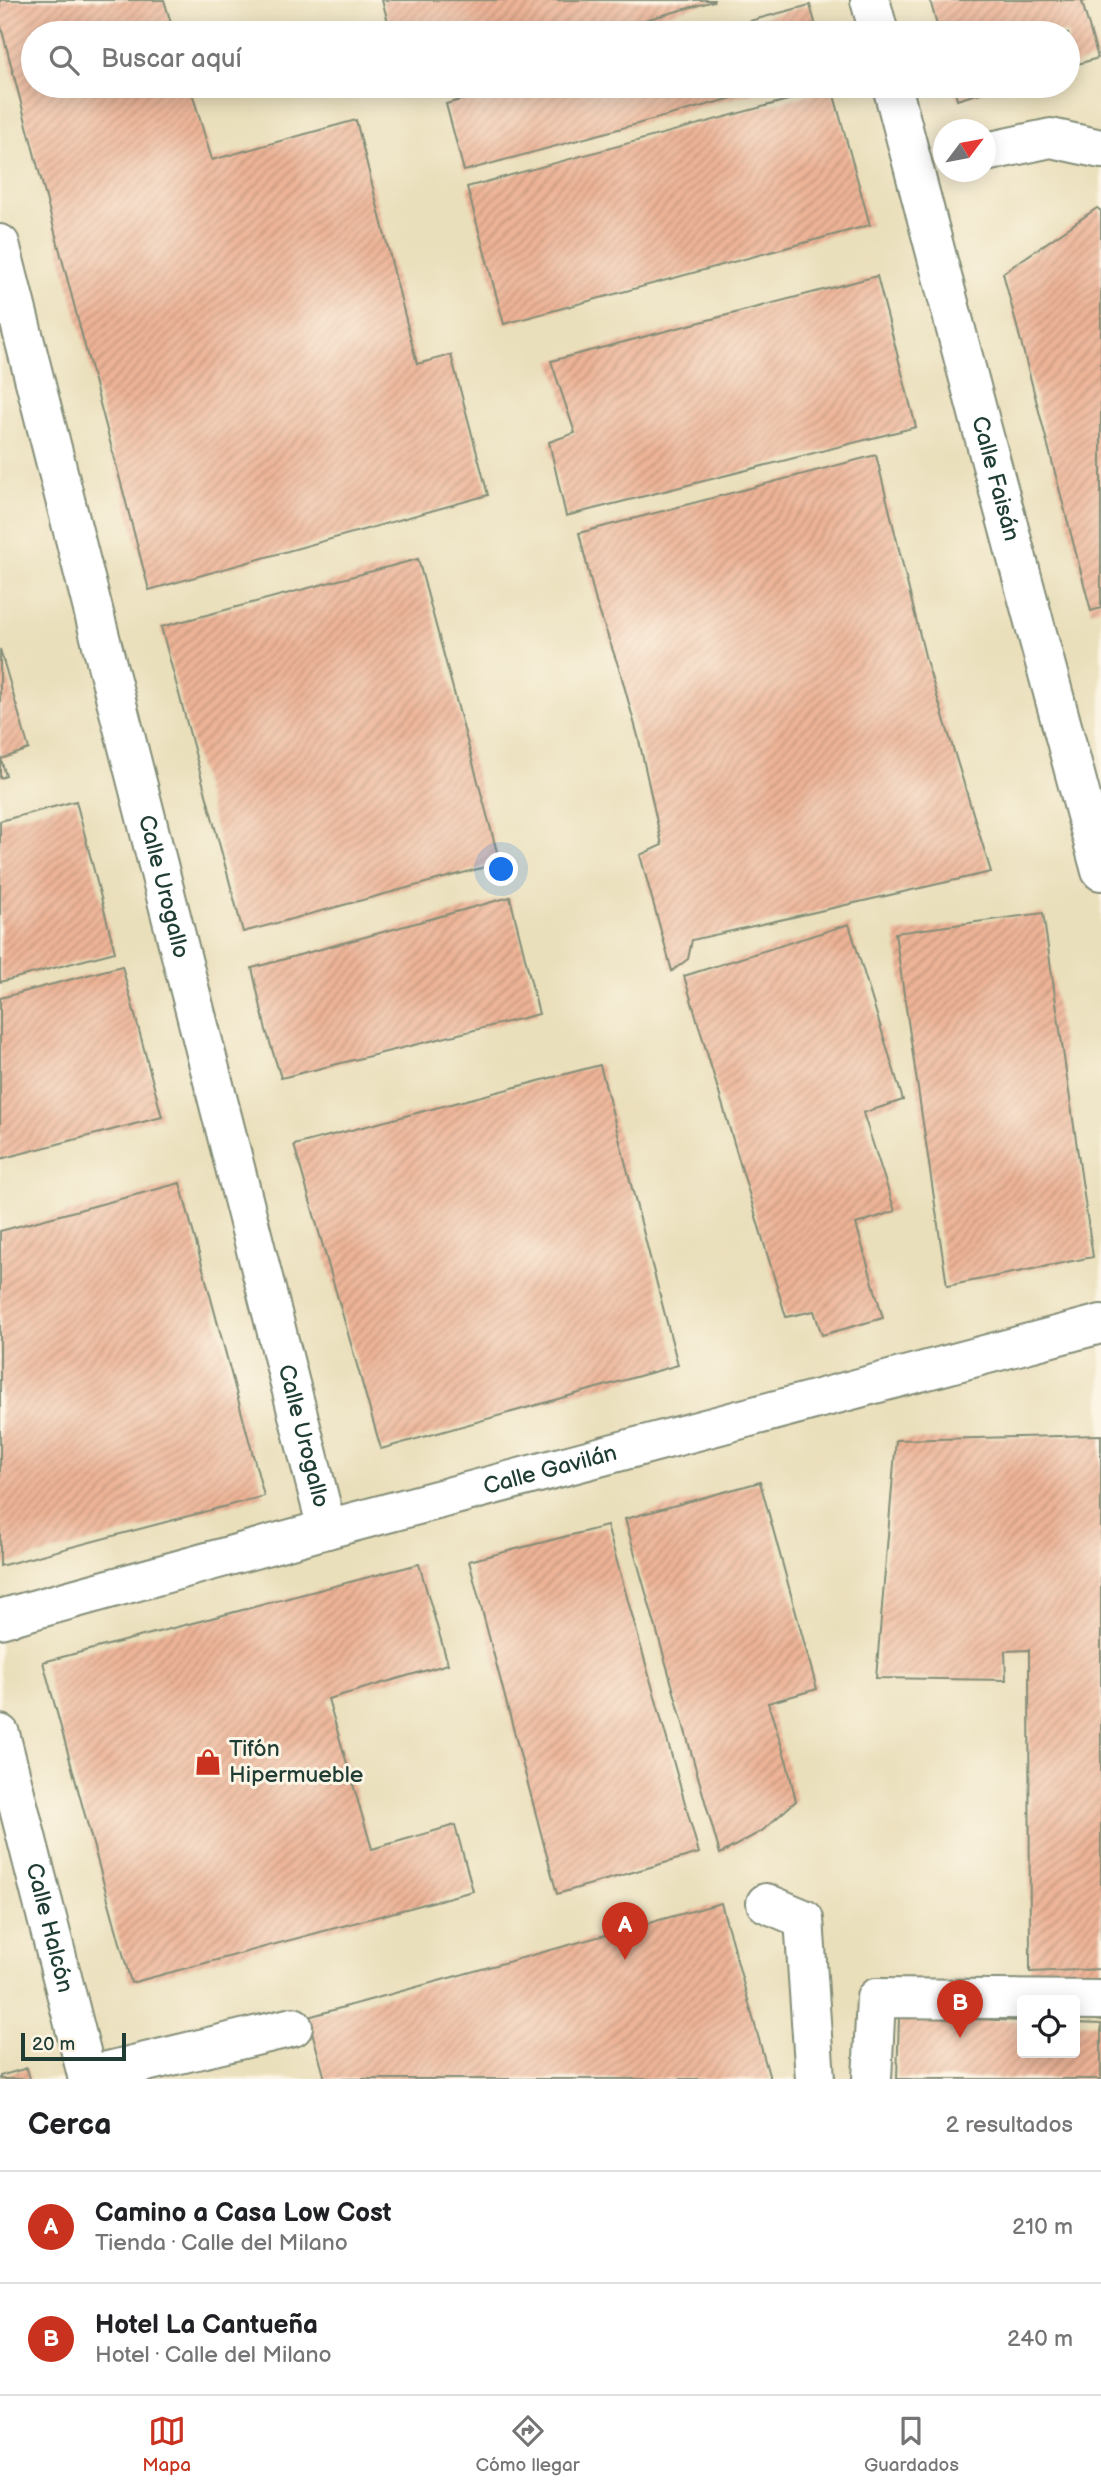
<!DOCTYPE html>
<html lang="es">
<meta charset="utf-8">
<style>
:root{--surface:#fff;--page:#f6f6f6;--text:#202124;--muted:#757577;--line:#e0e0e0;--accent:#c8321e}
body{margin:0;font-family:"Balsamiq Sans",sans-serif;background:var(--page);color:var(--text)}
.controls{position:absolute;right:21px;bottom:21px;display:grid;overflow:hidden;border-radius:7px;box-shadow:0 4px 18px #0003}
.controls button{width:63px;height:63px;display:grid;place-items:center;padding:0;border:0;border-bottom:2px solid var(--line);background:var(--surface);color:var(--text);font:35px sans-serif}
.compass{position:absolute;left:933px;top:119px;width:63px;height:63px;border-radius:50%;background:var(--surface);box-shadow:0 4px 18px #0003;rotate:58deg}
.scale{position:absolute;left:21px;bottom:18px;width:105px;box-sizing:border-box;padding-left:7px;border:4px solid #1f3d34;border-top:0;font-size:19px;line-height:24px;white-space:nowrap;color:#1f3d34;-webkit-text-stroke:5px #fcf5e5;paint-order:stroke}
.you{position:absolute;left:502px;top:870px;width:24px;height:24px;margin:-18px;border:5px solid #fff;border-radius:50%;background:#1a73e8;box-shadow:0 0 0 10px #1a73e833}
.badge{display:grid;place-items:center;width:46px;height:46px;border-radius:50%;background:var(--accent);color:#fff;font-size:23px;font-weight:700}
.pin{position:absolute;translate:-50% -58px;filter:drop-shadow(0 2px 4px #0008)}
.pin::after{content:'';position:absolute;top:37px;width:24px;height:21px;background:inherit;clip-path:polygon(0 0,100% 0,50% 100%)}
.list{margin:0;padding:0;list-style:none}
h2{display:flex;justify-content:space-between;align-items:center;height:91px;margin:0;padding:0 28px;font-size:30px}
h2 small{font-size:23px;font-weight:400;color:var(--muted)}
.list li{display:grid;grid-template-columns:46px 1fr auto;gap:21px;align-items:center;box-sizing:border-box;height:112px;padding:0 28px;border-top:2px solid var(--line)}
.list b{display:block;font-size:26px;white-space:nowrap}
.list p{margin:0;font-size:23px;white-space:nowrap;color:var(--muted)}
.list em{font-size:23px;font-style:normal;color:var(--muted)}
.icon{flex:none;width:38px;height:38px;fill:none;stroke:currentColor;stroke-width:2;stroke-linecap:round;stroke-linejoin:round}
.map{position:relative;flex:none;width:1101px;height:2079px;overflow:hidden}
.search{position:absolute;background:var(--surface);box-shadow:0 4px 18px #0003;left:21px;right:21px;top:21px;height:77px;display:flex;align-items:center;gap:18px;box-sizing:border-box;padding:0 24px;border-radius:38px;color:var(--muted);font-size:26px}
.sheet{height:315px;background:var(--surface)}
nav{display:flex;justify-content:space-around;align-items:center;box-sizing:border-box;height:98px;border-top:2px solid var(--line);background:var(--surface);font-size:19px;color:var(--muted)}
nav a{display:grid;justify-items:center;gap:4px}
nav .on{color:var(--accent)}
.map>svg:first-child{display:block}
.building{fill:url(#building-hatch)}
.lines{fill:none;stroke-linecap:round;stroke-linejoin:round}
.minor-casing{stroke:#848e78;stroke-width:42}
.minor{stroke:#fff;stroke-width:38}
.labels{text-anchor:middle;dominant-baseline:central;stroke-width:6;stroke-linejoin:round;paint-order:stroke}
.street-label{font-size:23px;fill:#1f3d34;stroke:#fcf5e5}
.poi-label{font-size:23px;fill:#1f3d34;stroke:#fcf5e5;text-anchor:start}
</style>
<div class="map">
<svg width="1101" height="2079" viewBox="0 0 1101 2079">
<defs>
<pattern id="building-hatch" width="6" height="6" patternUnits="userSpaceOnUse" patternTransform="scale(1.75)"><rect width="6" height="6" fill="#eeb497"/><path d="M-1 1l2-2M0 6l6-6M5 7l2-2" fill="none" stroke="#c0947c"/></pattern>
</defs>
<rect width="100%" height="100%" fill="#fcf5e5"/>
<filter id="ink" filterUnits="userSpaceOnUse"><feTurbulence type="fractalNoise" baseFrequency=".0143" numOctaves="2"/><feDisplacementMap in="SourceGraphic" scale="14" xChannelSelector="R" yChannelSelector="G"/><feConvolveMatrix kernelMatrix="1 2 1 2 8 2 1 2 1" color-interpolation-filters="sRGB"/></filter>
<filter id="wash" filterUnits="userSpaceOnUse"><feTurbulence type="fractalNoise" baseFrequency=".00686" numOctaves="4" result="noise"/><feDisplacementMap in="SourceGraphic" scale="28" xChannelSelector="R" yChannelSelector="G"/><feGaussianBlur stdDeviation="1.57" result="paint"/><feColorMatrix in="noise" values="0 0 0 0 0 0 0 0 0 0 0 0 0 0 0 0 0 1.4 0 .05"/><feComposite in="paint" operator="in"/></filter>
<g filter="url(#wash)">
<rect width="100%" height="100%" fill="#eadfbb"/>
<g id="blocks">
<g class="building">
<path d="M0 0H164L174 33H33V86H190L212 160 356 120 417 364 451 355 488 495 149 590 0 23Z"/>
<path d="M382 0H714V1L598 33H391Z"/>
<path d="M930 0H1088L1082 2 1098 58 1068 67V33H939Z"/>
<path d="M810 5 818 33H708V32Z"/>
<path d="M511 86H773V87L464 171 446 104Z"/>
<path d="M954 86H1003L957 100Z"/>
<path d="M832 88 870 225 504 324 467 187Z"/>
<path d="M1097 208 1101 211V608L1091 611 1003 273Z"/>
<path d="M877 276 916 427 566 516 549 442 575 433 551 361Z"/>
<path d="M876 455 926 660 991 872 692 940 688 959 672 971 640 855 662 845 639 740 620 671 596 602 579 533Z"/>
<path d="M418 559 500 863 243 932 161 627Z"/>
<path d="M0 649 29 749 1 759 6 776 0 778Z"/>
<path d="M76 801 115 952 0 982V821Z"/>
<path d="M510 897 539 1014 281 1078 266 1030 252 968Z"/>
<path d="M1043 913 1093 1257 947 1286 895 933Z"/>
<path d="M849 924 903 1100 863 1113 895 1211 856 1224 883 1318 822 1335 814 1311 786 1317 684 976Z"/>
<path d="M122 966 162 1117 0 1159V998Z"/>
<path d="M600 1065 678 1365 381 1449 294 1145Z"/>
<path d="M180 1183 264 1496 0 1566V1231Z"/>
<path d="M1101 1435V1969L1030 1972 1029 1650 1005 1651 1006 1680 876 1678 896 1440Z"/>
<path d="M760 1482 817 1689 768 1703 787 1763 796 1801 762 1831 720 1854 625 1519Z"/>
<path d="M607 1526 699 1853 557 1894 469 1561Z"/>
<path d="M419 1564 448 1664 328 1699 372 1849 455 1825 473 1891 131 1983 43 1662Z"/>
<path d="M721 1903 770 2079H325L308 2017Z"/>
<path d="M899 2016 1022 2021V2053H1075V2023L1101 2024V2079H897Z"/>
<path d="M27 2068 30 2079H0V2076Z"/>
</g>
</g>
</g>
<g filter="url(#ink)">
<use href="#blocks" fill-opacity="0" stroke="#848e78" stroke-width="2"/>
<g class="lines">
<defs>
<g id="minor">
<path d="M870 0 879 33"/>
<path id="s1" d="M892 86 980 421 1101 871"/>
<path d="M986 152 1051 138 1101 149"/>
<path id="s2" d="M0 244 327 1529"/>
<path id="s3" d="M0 1619 327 1529 1101 1324"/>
<path id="s4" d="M0 1734 88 2079"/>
<path d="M766 1903 804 1919 815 2079"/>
<path d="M87 2076 293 2027"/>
<path d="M872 2079 876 1998 1101 2000"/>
</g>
</defs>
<use href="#minor" class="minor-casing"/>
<use href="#minor" class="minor"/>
</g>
</g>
<defs>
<symbol id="shop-bare" viewBox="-9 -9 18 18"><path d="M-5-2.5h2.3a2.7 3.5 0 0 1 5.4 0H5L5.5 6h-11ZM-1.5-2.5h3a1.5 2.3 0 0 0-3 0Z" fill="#c8321e" stroke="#fcf5e5" stroke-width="2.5" paint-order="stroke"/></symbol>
</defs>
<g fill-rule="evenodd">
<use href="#shop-bare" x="189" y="1743" width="38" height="38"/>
</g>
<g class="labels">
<g class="street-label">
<text stroke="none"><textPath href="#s1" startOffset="406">Calle Faisán</textPath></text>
<text stroke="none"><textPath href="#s2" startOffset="663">Calle Urogallo</textPath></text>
<text stroke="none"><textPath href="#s2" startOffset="1230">Calle Urogallo</textPath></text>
<text stroke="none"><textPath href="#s3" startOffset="570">Calle Gavilán</textPath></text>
<text stroke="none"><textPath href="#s4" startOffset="200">Calle Halcón</textPath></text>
</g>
<g class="poi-label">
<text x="229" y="1749">Tifón<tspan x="229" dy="26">Hipermueble</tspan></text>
</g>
</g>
</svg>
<div class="controls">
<button><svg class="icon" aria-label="locate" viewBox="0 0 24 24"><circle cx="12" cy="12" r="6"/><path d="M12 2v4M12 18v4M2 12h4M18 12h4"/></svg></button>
</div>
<svg class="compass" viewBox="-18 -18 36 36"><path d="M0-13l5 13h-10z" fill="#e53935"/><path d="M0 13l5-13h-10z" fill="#757577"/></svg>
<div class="scale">20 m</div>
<div class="you"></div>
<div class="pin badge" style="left:625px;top:1960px">A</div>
<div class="pin badge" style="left:960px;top:2038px">B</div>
<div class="search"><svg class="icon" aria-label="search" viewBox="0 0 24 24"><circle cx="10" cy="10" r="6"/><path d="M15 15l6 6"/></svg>Buscar aquí</div>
</div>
<section class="sheet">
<h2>Cerca<small>2 resultados</small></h2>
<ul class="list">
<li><span class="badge">A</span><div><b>Camino a Casa Low Cost</b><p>Tienda · Calle del Milano</p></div><em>210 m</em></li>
<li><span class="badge">B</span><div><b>Hotel La Cantueña</b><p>Hotel · Calle del Milano</p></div><em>240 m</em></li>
</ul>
</section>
<nav>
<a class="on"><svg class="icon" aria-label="map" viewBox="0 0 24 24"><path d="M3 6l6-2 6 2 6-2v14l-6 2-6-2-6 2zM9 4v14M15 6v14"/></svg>Mapa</a>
<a><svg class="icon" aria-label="directions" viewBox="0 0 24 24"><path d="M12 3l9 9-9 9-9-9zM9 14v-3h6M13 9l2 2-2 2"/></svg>Cómo llegar</a>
<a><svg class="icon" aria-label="saved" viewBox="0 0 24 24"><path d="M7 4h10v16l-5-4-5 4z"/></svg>Guardados</a>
</nav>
